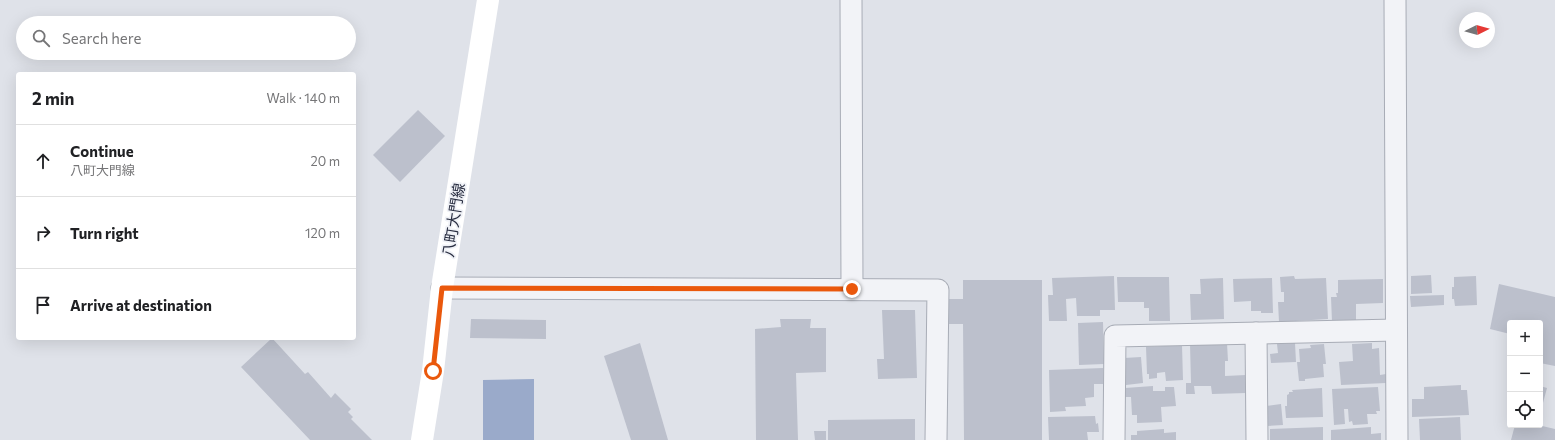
<!DOCTYPE html>
<meta charset="utf-8">
<style>
:root{--surface:#fff;--page:#f6f6f6;--text:#202124;--muted:#757577;--line:#e0e0e0}
body{margin:0;font-family:Commissioner,"Noto Sans JP",sans-serif;background:var(--page);color:var(--text)}
.controls{position:absolute;right:12px;bottom:12px;display:grid;overflow:hidden;border-radius:4px;box-shadow:0 4px 16px #0002}
.controls button{width:36px;height:36px;display:grid;place-items:center;padding:0;border:0;border-bottom:1px solid var(--line);background:var(--surface);color:var(--text);font:20px sans-serif}
.compass{position:absolute;left:1459px;top:12px;width:36px;height:36px;border-radius:50%;background:var(--surface);box-shadow:0 4px 16px #0002;rotate:85deg}
.stop{position:absolute;width:12px;height:12px;margin:-9px;border:3px solid #ea580c;border-radius:50%;background:#fff}
.stop.end{background:#ea580c;border-color:#fff;box-shadow:0 1px 4px #0008}
.list{margin:0;padding:0;list-style:none}
h2{display:flex;justify-content:space-between;align-items:center;height:52px;margin:0;padding:0 16px;font-size:17px}
h2 small{font-size:13px;font-weight:400;color:var(--muted)}
.list li{display:grid;grid-template-columns:26px 1fr auto;gap:12px;align-items:center;box-sizing:border-box;height:72px;padding:0 16px;border-top:1px solid var(--line)}
.list b{display:block;font-size:15px;white-space:nowrap}
.list p{margin:0;font-size:13px;white-space:nowrap;color:var(--muted)}
.list em{font-size:13px;font-style:normal;color:var(--muted)}
.icon{flex:none;width:22px;height:22px;fill:none;stroke:currentColor;stroke-width:2;stroke-linecap:round;stroke-linejoin:round}
.map{position:relative;flex:none;width:1555px;height:440px;overflow:hidden}
.search{position:absolute;background:var(--surface);box-shadow:0 4px 16px #0002;left:16px;top:16px;width:340px;height:44px;display:flex;align-items:center;gap:10px;box-sizing:border-box;padding:0 14px;border-radius:22px;color:var(--muted);font-size:15px}
.panel{position:absolute;background:var(--surface);box-shadow:0 4px 16px #0002;left:16px;top:72px;width:340px;height:268px;border-radius:4px}
.map>svg:first-child{display:block}
.water{fill:#9aaaca}
.building{fill:#bcc0cc}
.lines{fill:none;stroke-linecap:round;stroke-linejoin:round}
.minor-casing{stroke:#a8acb6;stroke-width:23}
.minor{stroke:#f2f3f7;stroke-width:21}
.secondary{stroke:#fff;stroke-width:22}
.route{stroke:#ea580c;stroke-width:5}
.labels{text-anchor:middle;dominant-baseline:central;stroke-width:3.5;stroke-linejoin:round;paint-order:stroke}
.street-label{font-size:15px;fill:#282d40;stroke:#eff1f6}
</style>
<div class="map">
<svg width="1555" height="440" viewBox="0 0 1555 440">
<rect width="100%" height="100%" fill="#dfe2e9"/>
<path class="water" d="M534 379V440H483V380Z"/>
<g class="building">
<path d="M418 110 445 136 400 182 373 155Z"/>
<path d="M1431 275 1432 293 1411 294V276Z"/>
<path d="M1114 276 1115 310H1100V316H1077L1076 298 1066 299 1067 321H1049L1048 295H1053L1052 278Z"/>
<path d="M1294 276 1295 279 1326 278 1328 319 1279 322 1278 302H1284V292H1281L1280 277Z"/>
<path d="M1476 276 1477 305 1455 306 1454 299H1452V287H1454V277Z"/>
<path d="M1117 277H1169L1170 321H1149V308H1144V302H1118Z"/>
<path d="M1223 278 1224 319 1191 320 1190 294H1201L1200 279Z"/>
<path d="M1272 278 1273 313H1261V311H1251V301L1234 302 1233 279Z"/>
<path d="M1383 279V303L1356 304V321L1332 322 1331 297H1337L1336 293H1338V280Z"/>
<path d="M963 280H1042V440H964L963 324H949V299H963Z"/>
<path d="M1499 284 1555 297V366L1540 363V351L1542 341H1540V323H1510V334L1490 329Z"/>
<path d="M1444 295V305L1411 307 1410 296Z"/>
<path d="M882 310H915L917 378 878 379 877 359H884Z"/>
<path d="M471 319 546 320V339L470 338Z"/>
<path d="M780 319H811L810 328H826V372L796 373 798 440H756L755 329 781 327Z"/>
<path d="M1103 322 1104 364 1079 365 1078 323Z"/>
<path d="M272 338 305 374 308 372 331 398 335 393 351 409 348 412 353 417 351 419 372 440H310L241 367Z"/>
<path d="M640 343 668 440H631L604 356Z"/>
<path d="M1227 343 1228 361H1225V376L1246 375V393L1212 394 1211 386H1194L1195 394H1186V383H1191L1190 344Z"/>
<path d="M1295 343 1296 362 1271 363 1270 354 1278 353 1277 344Z"/>
<path d="M1372 343V349L1379 348 1380 375 1386 374V383L1341 385 1339 362 1353 361 1352 344Z"/>
<path d="M1324 344 1326 364H1323L1324 377 1305 379V381H1299L1297 362H1300L1299 349 1311 348 1310 345Z"/>
<path d="M1182 345 1183 380 1166 381 1165 372 1157 373V378L1149 379V374H1147L1146 347Z"/>
<path d="M1141 357 1143 383 1126 385 1124 358Z"/>
<path d="M1103 368V384H1094V397L1085 398 1086 406 1065 407 1066 411 1050 412 1049 370Z"/>
<path d="M1461 385V390H1467L1469 415 1412 417V399H1424V387Z"/>
<path d="M1153 386V391H1165V387H1174L1176 406 1161 407 1162 422 1137 423V415H1132L1131 397H1125V388Z"/>
<path d="M1540 386 1547 388 1540 414Z"/>
<path d="M1378 387 1380 411H1376L1377 414H1367L1368 424 1353 425 1352 421 1349 422 1348 409H1344L1345 424 1334 425 1332 389Z"/>
<path d="M1322 388 1323 417 1286 418 1285 406H1287V395L1289 394V392H1293L1292 390Z"/>
<path d="M1281 404 1283 425 1267 426 1266 406Z"/>
<path d="M1095 416 1096 424 1098 423 1099 432H1087L1088 440H1049L1048 417Z"/>
<path d="M1460 417 1461 440H1420L1419 419Z"/>
<path d="M915 419V440H828V420Z"/>
<path d="M1515 425H1538L1555 429V440H1511Z"/>
<path d="M1323 427V440H1270V429Z"/>
<path d="M1371 427V434L1381 433V440H1331V430Z"/>
<path d="M1164 429V433L1176 432V440H1131V435H1137V431Z"/>
<path d="M814 431H826V440H815Z"/>
</g>
<g class="lines">
<defs>
<g id="minor">
<path d="M851 0 852 289"/>
<path d="M1395 0 1397 440"/>
<path d="M442 288 938 290 936 440"/>
<path d="M1256 333 1257 440"/>
<path d="M1114 440 1115 336 1396 330"/>
</g>
</defs>
<use href="#minor" class="minor-casing"/>
<use href="#minor" class="minor"/>
<path class="secondary" d="M422 440 433 371 442 288 488 0"/>
</g>
<g class="lines">
<path class="route" d="M433 371 442 288 852 289"/>
</g>
<g class="labels">
<g class="street-label">
<text transform="translate(453 220) rotate(-81)">八町大門線</text>
</g>
</g>
</svg>
<div class="controls">
<button>+</button>
<button>−</button>
<button><svg class="icon" aria-label="locate" viewBox="0 0 24 24"><circle cx="12" cy="12" r="6"/><path d="M12 2v4M12 18v4M2 12h4M18 12h4"/></svg></button>
</div>
<svg class="compass" viewBox="-18 -18 36 36"><path d="M0-13l5 13h-10z" fill="#e53935"/><path d="M0 13l5-13h-10z" fill="#757577"/></svg>
<div class="stop" style="left:433px;top:371px"></div>
<div class="stop end" style="left:852px;top:289px"></div>
<div class="search"><svg class="icon" aria-label="search" viewBox="0 0 24 24"><circle cx="10" cy="10" r="6"/><path d="M15 15l6 6"/></svg>Search here</div>
<section class="panel">
<h2>2 min<small>Walk · 140 m</small></h2>
<ul class="list">
<li><svg class="icon" aria-label="ahead" viewBox="0 0 24 24"><path d="M12 20V5M6 11l6-6 6 6"/></svg><div><b>Continue</b><p>八町大門線</p></div><em>20 m</em></li>
<li><svg class="icon" aria-label="right" viewBox="0 0 24 24"><path d="M7 20v-9h11M14 6l5 5-5 5"/></svg><div><b>Turn right</b></div><em>120 m</em></li>
<li><svg class="icon" aria-label="arrive" viewBox="0 0 24 24"><path d="M6 21V4h12l-3 4 3 4H6"/></svg><div><b>Arrive at destination</b></div></li>
</ul>
</section>
</div>
